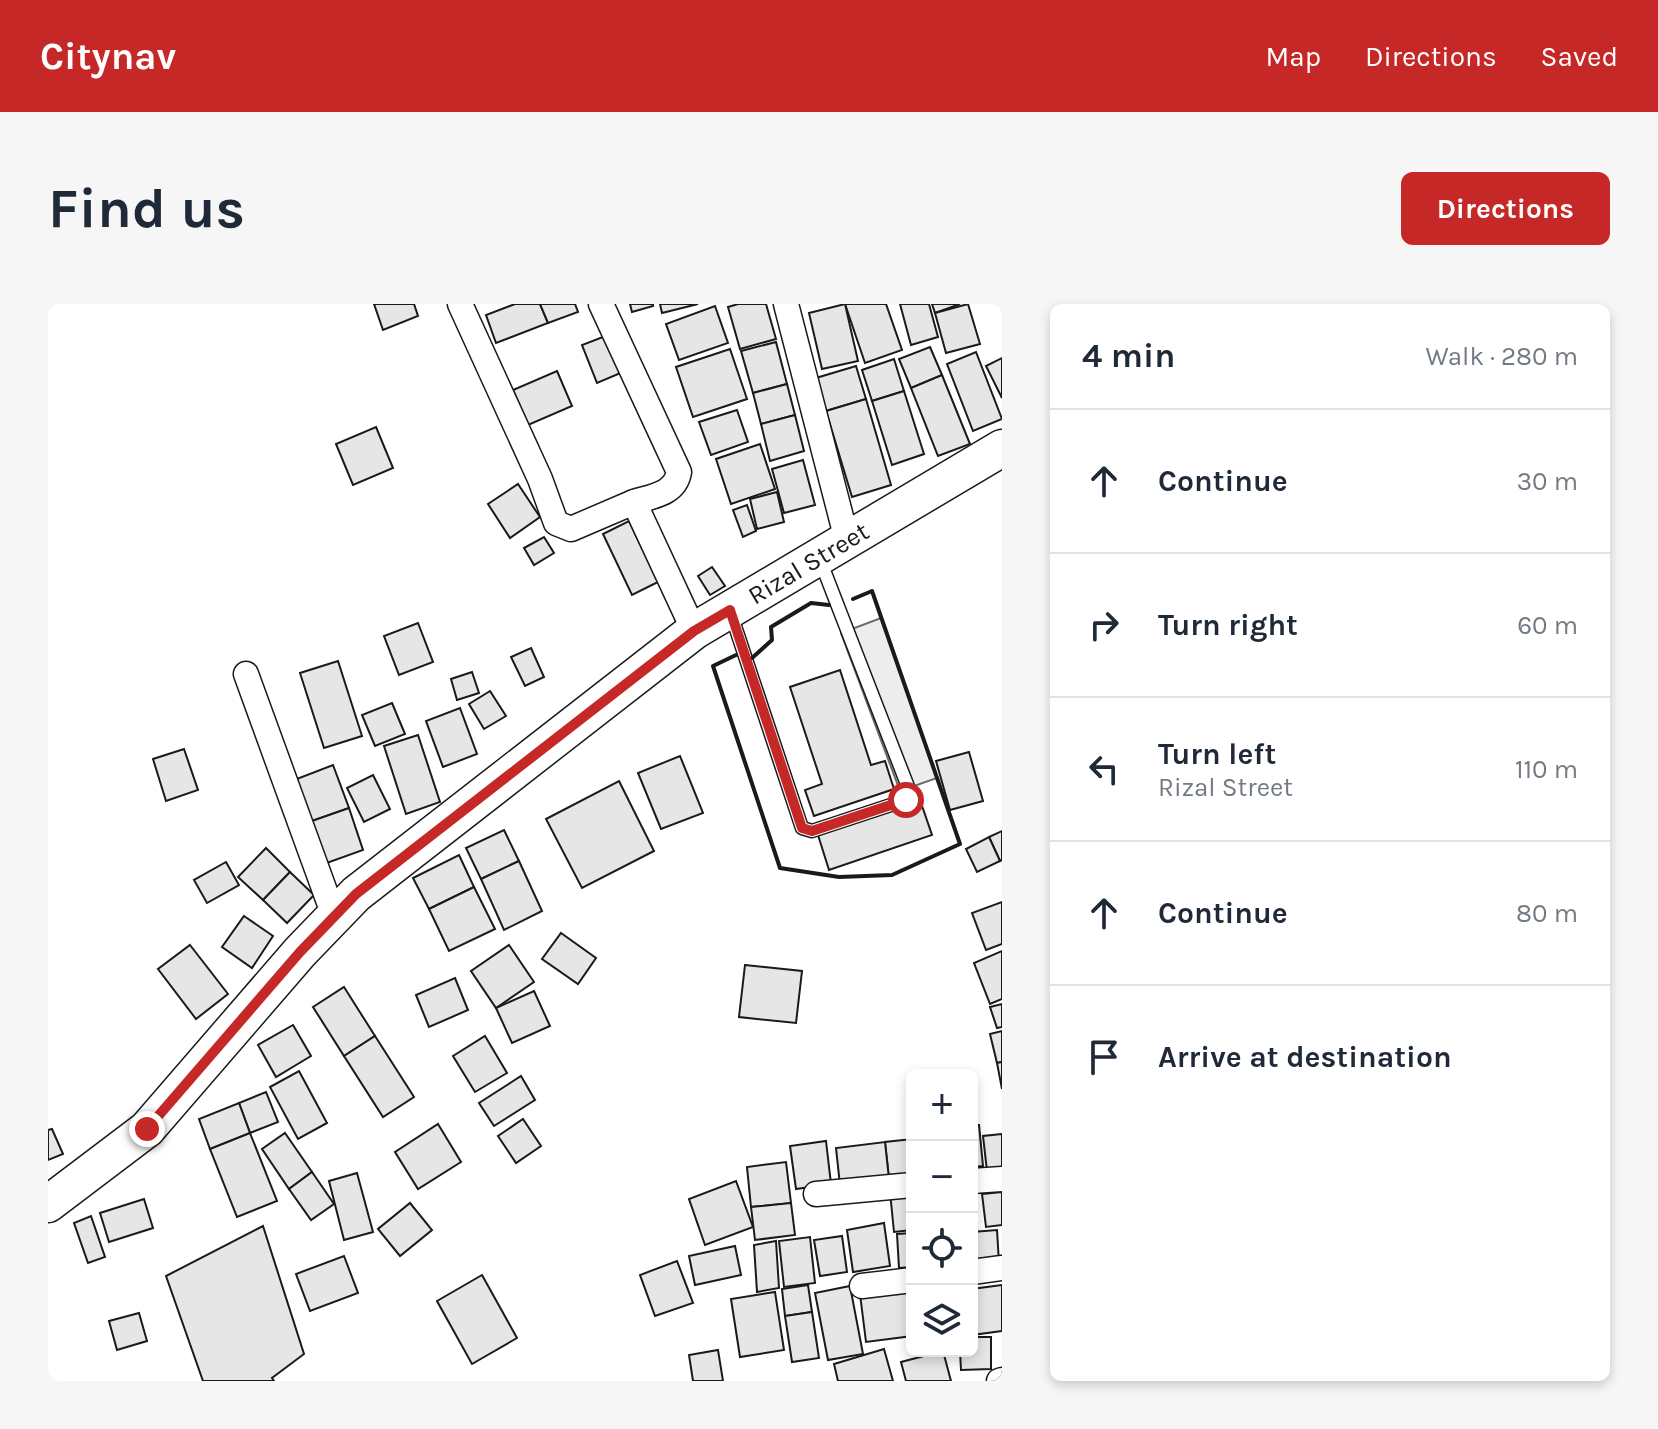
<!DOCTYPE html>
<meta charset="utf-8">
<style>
:root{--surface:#fff;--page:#f6f6f7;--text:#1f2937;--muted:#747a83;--line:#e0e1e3;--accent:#c62828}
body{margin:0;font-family:Karla,sans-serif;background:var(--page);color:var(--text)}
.controls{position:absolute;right:24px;bottom:24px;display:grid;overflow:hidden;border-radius:12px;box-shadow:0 4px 12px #0003}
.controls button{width:72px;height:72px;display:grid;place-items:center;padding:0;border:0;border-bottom:2px solid var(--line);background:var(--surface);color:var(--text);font:40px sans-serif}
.stop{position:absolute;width:24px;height:24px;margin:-18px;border:6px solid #c62828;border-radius:50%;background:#fff}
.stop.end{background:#c62828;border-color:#fff;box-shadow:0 2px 8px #0008}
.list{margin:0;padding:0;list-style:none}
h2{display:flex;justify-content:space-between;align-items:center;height:104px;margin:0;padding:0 32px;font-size:34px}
h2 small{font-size:26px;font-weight:400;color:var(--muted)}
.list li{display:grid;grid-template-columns:52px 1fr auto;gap:24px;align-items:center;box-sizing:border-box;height:144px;padding:0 32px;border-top:2px solid var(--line)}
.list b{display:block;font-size:30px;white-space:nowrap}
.list p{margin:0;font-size:26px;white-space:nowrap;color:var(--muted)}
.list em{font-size:26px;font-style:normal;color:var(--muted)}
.icon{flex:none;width:44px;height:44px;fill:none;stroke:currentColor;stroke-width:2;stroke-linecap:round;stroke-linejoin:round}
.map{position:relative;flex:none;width:954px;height:1077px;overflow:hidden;border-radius:12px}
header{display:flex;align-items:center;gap:48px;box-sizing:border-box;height:112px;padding:0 40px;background:var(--accent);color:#fff}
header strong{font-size:38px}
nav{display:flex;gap:44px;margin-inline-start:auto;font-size:28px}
.intro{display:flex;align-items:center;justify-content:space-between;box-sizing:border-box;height:192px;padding:0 48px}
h1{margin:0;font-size:56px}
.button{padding:20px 36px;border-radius:12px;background:var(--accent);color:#fff;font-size:28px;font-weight:700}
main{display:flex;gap:48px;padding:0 48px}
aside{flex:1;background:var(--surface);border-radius:12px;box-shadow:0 4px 12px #0003}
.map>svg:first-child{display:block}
.parking{fill:#ededed;stroke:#6a6a6a;stroke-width:2}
.building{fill:#e6e6e6;stroke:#1a1a1a;stroke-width:2}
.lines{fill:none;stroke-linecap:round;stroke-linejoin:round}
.lane-casing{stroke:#1a1a1a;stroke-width:15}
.street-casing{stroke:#1a1a1a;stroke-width:27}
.secondary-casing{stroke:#1a1a1a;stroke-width:39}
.lane{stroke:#fff;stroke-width:12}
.street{stroke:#fff;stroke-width:24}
.secondary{stroke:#fff;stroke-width:36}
.wall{stroke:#1a1a1a;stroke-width:4}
.route{stroke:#c62828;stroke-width:10}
.labels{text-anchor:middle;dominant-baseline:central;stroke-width:6;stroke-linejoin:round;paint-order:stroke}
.street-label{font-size:26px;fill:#1a1a1a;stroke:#fff}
</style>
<header>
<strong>Citynav</strong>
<nav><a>Map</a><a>Directions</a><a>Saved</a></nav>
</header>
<div class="intro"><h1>Find us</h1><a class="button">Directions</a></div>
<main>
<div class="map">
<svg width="954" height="1077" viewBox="0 0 954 1077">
<rect width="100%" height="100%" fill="#fff"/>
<path class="parking" d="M833 314 889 474 852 487 793 329Z"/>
<g class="building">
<path d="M326 0H366L370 12 335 26Z"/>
<path d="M467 0H492L500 19 448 39 438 11Z"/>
<path d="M492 0H527L530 8 500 19Z"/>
<path d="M582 0H605V2L584 8Z"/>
<path d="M612 0H650L614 9Z"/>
<path d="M690 0H718L728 35 692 45 680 3Z"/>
<path d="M797 0H838L854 46 817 59Z"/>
<path d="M797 0 810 57 774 65 761 9Z"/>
<path d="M852 0H881L890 33 863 41Z"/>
<path d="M884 0H912L887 9Z"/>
<path d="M920 0 932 40 898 49 887 9Z"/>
<path d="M667 2 680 39 631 56 618 20Z"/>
<path d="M560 31 575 68 549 79 534 41Z"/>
<path d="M728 38 739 80 705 89 693 47Z"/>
<path d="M882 43 894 71 863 84 851 55Z"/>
<path d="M682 45 699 95 645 113 628 63Z"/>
<path d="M928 48 954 115 925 127 899 60Z"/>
<path d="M954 54V94L938 62Z"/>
<path d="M846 55 856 87 824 97 814 66Z"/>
<path d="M808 62 818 95 778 107 768 74Z"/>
<path d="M509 67 524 102 480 121 465 86Z"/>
<path d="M894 71 922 140 890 152 863 84Z"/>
<path d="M739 80 747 111 713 120 705 89Z"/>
<path d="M856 87 876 150 844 161 824 97Z"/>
<path d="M818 95 843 181 804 193 778 107Z"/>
<path d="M689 106 700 138 663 151 651 118Z"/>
<path d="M747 111 756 147 722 157 713 120Z"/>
<path d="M328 123 345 164 305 181 288 140Z"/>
<path d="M712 140 727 185 683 200 668 155Z"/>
<path d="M755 156 767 201 736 209 724 165Z"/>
<path d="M470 180 492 213 462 234 440 200Z"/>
<path d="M729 188 736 218 709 225 702 195Z"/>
<path d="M699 201 708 227 695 233 685 206Z"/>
<path d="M581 217 610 278 584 291 555 230Z"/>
<path d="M496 233 506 249 486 261 476 244Z"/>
<path d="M664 263 677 282 662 291 650 272Z"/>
<path d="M370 319 385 358 351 371 336 332Z"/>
<path d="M483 344 496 373 477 382 463 353Z"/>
<path d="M290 357 314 432 276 444 252 369Z"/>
<path d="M792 366 823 461 837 457 846 485 766 512 757 486 774 480 742 383Z"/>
<path d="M424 368 431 389 409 396 403 375Z"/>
<path d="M442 387 458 412 436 425 421 400Z"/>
<path d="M344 399 357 430 327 442 314 411Z"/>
<path d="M412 404 429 450 395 463 378 417Z"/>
<path d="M370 431 392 498 358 510 336 442Z"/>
<path d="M136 445 150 486 118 497 105 455Z"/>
<path d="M921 448 935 497 902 506 888 457Z"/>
<path d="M632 452 655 509 613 525 590 469Z"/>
<path d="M285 461 301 504 261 518 246 476Z"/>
<path d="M325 471 342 505 316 518 299 484Z"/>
<path d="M571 477 606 547 534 584 498 515Z"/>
<path d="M872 496 884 531 781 566 770 531Z"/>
<path d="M301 504 315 546 276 560 261 518Z"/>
<path d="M456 526 471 557 433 575 418 544Z"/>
<path d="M954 527V556L952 557 941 533Z"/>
<path d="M941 533 952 557 929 568 918 545Z"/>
<path d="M218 544 242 568 215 596 190 573Z"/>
<path d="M411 551 426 583 381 605 365 574Z"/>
<path d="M471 557 494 607 456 626 433 575Z"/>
<path d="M178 558 191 581 159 599 146 576Z"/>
<path d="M242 568 266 591 239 619 215 596Z"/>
<path d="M426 583 447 625 401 647 381 605Z"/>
<path d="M954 598V640L938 646 924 609Z"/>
<path d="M196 612 225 632 204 664 174 643Z"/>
<path d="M513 629 548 654 530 680 494 655Z"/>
<path d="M142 641 180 690 148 715 110 665Z"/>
<path d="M461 641 486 678 448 704 423 667Z"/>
<path d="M954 647V695L942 700 926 659Z"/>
<path d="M697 661 754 667 748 719 691 713Z"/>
<path d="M407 674 420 706 381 723 368 691Z"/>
<path d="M296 683 327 732 296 752 265 703Z"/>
<path d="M486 687 502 722 464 739 448 704Z"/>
<path d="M954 700V723L949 724 942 703Z"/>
<path d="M245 721 263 752 228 773 210 741Z"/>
<path d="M954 727V758L949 759 942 730Z"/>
<path d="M327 732 366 793 335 813 296 752Z"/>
<path d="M437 732 459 769 427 788 405 752Z"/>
<path d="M954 758V785L949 759Z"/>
<path d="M251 767 279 819 250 835 222 783Z"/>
<path d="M473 772 487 796 446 822 431 799Z"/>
<path d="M218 788 230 818 202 829 191 799Z"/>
<path d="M191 799 202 829 162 845 151 815Z"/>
<path d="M475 815 493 842 468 859 450 832Z"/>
<path d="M390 820 413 858 370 885 347 848Z"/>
<path d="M924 821H931L935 862 924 863Z"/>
<path d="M4 825 15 850 0 856V826Z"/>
<path d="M202 829 229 897 189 913 162 845Z"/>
<path d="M237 829 264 868 241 885 214 845Z"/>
<path d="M954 830V865L939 867 935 832Z"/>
<path d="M864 835V873L841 875 837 838Z"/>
<path d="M778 837 783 880 748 885 742 842Z"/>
<path d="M837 838 841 875 792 881 788 844Z"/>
<path d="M738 858 743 899 703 903 699 863Z"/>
<path d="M264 868 286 900 263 916 241 885Z"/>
<path d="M309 869 325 928 296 936 281 877Z"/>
<path d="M688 877 705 923 657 941 641 895Z"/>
<path d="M864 886V926L846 928 842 888Z"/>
<path d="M954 888V921L938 923 934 890Z"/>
<path d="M96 895 105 924 61 938 52 909Z"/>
<path d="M362 899 384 926 352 952 330 925Z"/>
<path d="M743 899 747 931 707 936 703 903Z"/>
<path d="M43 912 57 953 40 959 26 919Z"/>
<path d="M836 919 842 962 805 968 799 926Z"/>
<path d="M215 922 256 1050 224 1074 226 1077H155L118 972Z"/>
<path d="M949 926 951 959 924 961V928Z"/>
<path d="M864 929V963L851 964 849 930Z"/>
<path d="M794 932 799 968 772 972 766 936Z"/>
<path d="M762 933 767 979 736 983 731 937Z"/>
<path d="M728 937 731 984 709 988 706 941Z"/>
<path d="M687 942 693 971 647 981 641 952Z"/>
<path d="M296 952 310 989 262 1007 248 970Z"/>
<path d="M629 957 645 999 607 1012 592 971Z"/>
<path d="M434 971 469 1034 424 1060 389 997Z"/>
<path d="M760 981 764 1008 737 1012 734 985Z"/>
<path d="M954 981V1027L924 1031V985Z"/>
<path d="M802 982 815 1050 780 1056 767 989Z"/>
<path d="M864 984V1032L818 1038 812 990Z"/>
<path d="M727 988 736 1046 692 1053 683 995Z"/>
<path d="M764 1008 771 1054 744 1058 737 1012Z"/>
<path d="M91 1009 99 1037 69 1046 61 1017Z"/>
<path d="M924 1033H943V1065L913 1066 912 1047H924Z"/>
<path d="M836 1045 845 1077H790L786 1060Z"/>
<path d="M670 1046 675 1077H645L641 1051Z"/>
<path d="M895 1047 903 1077H858L853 1058Z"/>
</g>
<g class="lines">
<defs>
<path id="lane" d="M683 310 754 524 764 527 858 496 862 488 772 256"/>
<g id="street">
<path d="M412 0 492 175 508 219 523 225 586 198"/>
<path d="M553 0 631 168C627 190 605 192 586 198L646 327"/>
<path d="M738 0 799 236"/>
<path d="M198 370 286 612"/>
<path d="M924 877 954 875"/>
<path d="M768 890 864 881"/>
<path d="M924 968 954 964"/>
<path d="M814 982 864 976"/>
<path d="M951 1077 954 1076"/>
</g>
<g id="secondary">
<path id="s1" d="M0 900 99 825 252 648 308 590 646 327 954 144"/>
</g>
</defs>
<use href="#lane" class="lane-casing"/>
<use href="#street" class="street-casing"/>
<use href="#secondary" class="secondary-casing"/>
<use href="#lane" class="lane"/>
<use href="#street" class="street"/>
<use href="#secondary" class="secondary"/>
<g class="wall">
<path d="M688 351 665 362 732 564 791 573 844 571 912 540 824 287 805 295"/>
<path d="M704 354 724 336 723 323 763 299 781 301"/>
</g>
</g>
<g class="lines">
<path class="route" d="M99 825 252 648 308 590 646 327 682 306 754 524 764 527 858 496"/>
</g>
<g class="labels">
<g class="street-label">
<text stroke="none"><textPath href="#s1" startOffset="1000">Rizal Street</textPath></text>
</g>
</g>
</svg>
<div class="controls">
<button>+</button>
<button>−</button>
<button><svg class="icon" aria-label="locate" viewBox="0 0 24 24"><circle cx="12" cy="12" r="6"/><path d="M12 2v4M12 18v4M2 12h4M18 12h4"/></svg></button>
<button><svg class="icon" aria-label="layers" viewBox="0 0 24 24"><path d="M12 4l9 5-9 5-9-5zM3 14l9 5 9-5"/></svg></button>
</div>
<div class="stop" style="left:858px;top:496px"></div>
<div class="stop end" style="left:99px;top:825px"></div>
</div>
<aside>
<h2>4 min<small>Walk · 280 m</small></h2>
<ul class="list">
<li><svg class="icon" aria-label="ahead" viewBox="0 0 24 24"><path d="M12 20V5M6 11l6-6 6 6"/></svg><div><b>Continue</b></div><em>30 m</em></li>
<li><svg class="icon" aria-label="right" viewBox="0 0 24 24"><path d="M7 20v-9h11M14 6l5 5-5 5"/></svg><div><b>Turn right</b></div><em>60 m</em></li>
<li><svg class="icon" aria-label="left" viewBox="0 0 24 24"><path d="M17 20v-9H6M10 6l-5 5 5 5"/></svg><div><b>Turn left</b><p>Rizal Street</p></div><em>110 m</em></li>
<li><svg class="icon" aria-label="ahead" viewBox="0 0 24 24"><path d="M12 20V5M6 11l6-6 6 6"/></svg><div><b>Continue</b></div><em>80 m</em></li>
<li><svg class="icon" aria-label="arrive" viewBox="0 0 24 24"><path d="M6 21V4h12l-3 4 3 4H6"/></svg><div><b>Arrive at destination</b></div></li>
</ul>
</aside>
</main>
